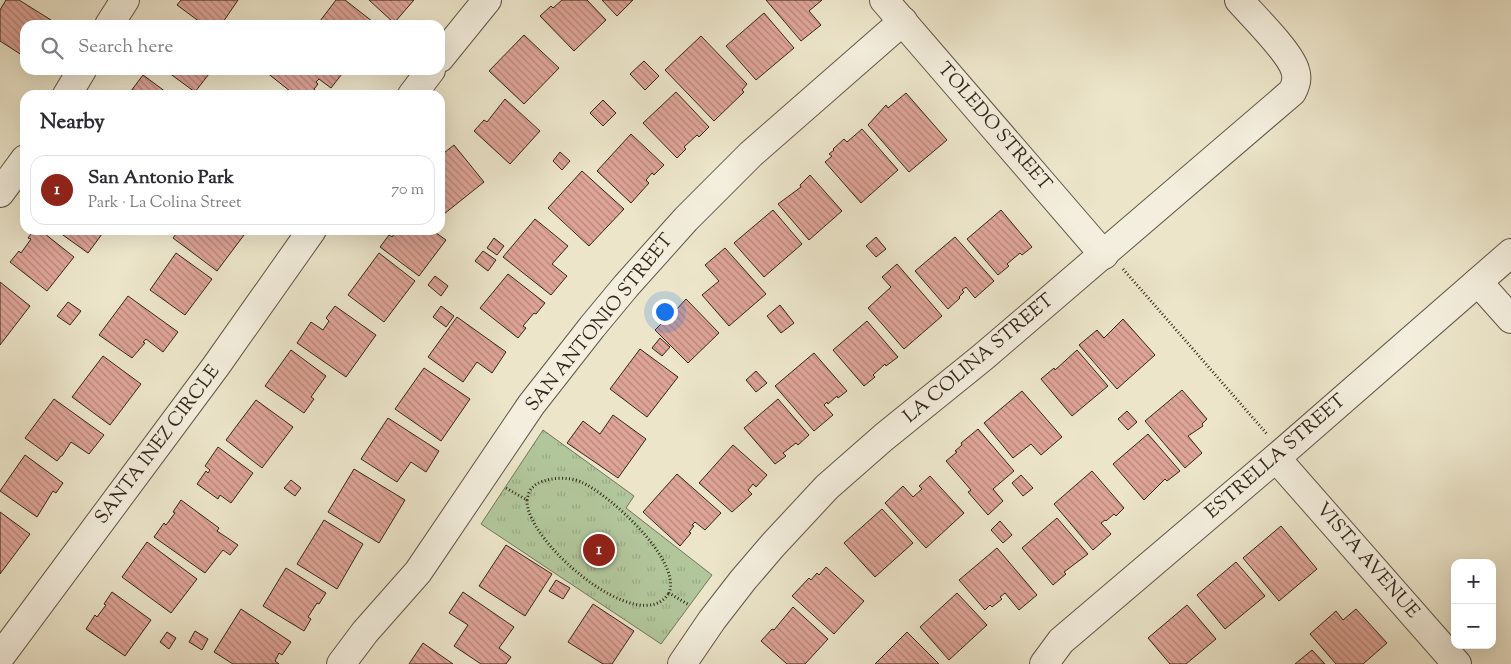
<!DOCTYPE html>
<meta charset="utf-8">
<style>
:root{--surface:#fff;--page:#f7f7f7;--text:#2b2b33;--muted:#7c7c81;--line:#e1e1e2;--accent:#8f2418}
body{margin:0;font-family:"Sorts Mill Goudy",serif;background:var(--page);color:var(--text)}
.controls{position:absolute;right:15px;bottom:15px;display:grid;overflow:hidden;border-radius:10px;box-shadow:0 5px 20px #0002}
.controls button{width:45px;height:45px;display:grid;place-items:center;padding:0;border:0;border-bottom:1px solid var(--line);background:var(--surface);color:var(--text);font:25px sans-serif}
.you{position:absolute;left:664px;top:311px;width:18px;height:18px;margin:-12px;border:4px solid #fff;border-radius:50%;background:#1a73e8;box-shadow:0 0 0 8px #1a73e833}
.badge{display:grid;place-items:center;width:32px;height:32px;border-radius:50%;background:var(--accent);color:#fff;font-size:16px;font-weight:700}
.pin{position:absolute;translate:-50% -50%;border:2px solid #fff;box-shadow:0 1px 5px #0006}
.list{margin:0;padding:0;list-style:none}
h2{display:flex;justify-content:space-between;align-items:center;height:65px;margin:0;padding:0 20px;font-size:21px}
h2 small{font-size:16px;font-weight:400;color:var(--muted)}
.list li{display:grid;grid-template-columns:32px 1fr auto;gap:15px;align-items:center;box-sizing:border-box;height:70px;margin:0 10px 10px;padding:0 10px;border:1px solid var(--line);border-radius:15px}
.list b{display:block;font-size:19px;white-space:nowrap}
.list p{margin:0;font-size:16px;white-space:nowrap;color:var(--muted)}
.list em{font-size:16px;font-style:normal;color:var(--muted)}
.icon{flex:none;width:28px;height:28px;fill:none;stroke:currentColor;stroke-width:2;stroke-linecap:round;stroke-linejoin:round}
.map{position:relative;flex:none;width:1511px;height:664px;overflow:hidden}
.search{position:absolute;background:var(--surface);box-shadow:0 5px 20px #0002;left:20px;top:20px;width:425px;height:55px;display:flex;align-items:center;gap:12px;box-sizing:border-box;padding:0 18px;border-radius:15px;color:var(--muted);font-size:19px}
.panel{position:absolute;background:var(--surface);box-shadow:0 5px 20px #0002;left:20px;top:90px;width:425px;height:145px;border-radius:15px}
.map>svg:first-child{display:block}
.park{fill:url(#park-tufts);stroke:#72765c}
.building{fill:url(#building-back-hatch);stroke:#33261c}
.lines{fill:none;stroke-linecap:round;stroke-linejoin:round}
.minor-casing{stroke:#615648;stroke-width:30}
.path{stroke:#33261c;stroke-width:3;stroke-dasharray:1 2.5;stroke-linecap:butt}
.minor{stroke:#f3eedd;stroke-width:28}
.labels{text-anchor:middle;dominant-baseline:central;stroke-width:4;stroke-linejoin:round;paint-order:stroke}
.street-label{font-size:19px;fill:#33261c;stroke:#f3eedd}
</style>
<div class="map">
<svg width="1511" height="664" viewBox="0 0 1511 664">
<defs>
<pattern id="park-tufts" width="24" height="20" patternUnits="userSpaceOnUse" patternTransform="scale(1.25)"><rect width="24" height="20" fill="#b2c69b"/><path d="M3 7l-1-3M5 7V3M7 7l1-3M15 17l-1-3M17 17v-4M19 17l1-3" fill="none" stroke="#9aaa85"/></pattern>
<pattern id="building-back-hatch" width="6" height="6" patternUnits="userSpaceOnUse" patternTransform="scale(1.25)"><rect width="6" height="6" fill="#dea497"/><path d="M-1 5l2 2M0 0l6 6M5-1l2 2" fill="none" stroke="#b5857a"/></pattern>
</defs>
<rect width="100%" height="100%" fill="#ece5ca"/>
<filter id="stains"><feTurbulence type="fractalNoise" baseFrequency=".004" numOctaves="4"/><feColorMatrix values="0 0 0 0 .2 0 0 0 0 .09 0 0 0 0 .02 0 0 0 .5 -.17"/></filter>
<radialGradient id="worn" r=".72"><stop offset=".6" stop-color="#630" stop-opacity="0"/><stop offset="1" stop-color="#630" stop-opacity=".3"/></radialGradient>
<path class="park" d="M543 430 634 496 626 508 712 575 661 644 481 524Z"/>
<g class="building">
<path d="M6 0H19L51 20 48 25H25V57L0 41V10Z"/>
<path d="M181 0H238L221 25H204L177 5Z"/>
<path d="M336 0H345L377 25H317Z"/>
<path d="M369 0H414L394 23Z"/>
<path d="M562 0H587L606 20 574 51 540 16 551 6 553 8Z"/>
<path d="M602 0H633L617 16Z"/>
<path d="M766 0H822L809 11 821 25 801 41Z"/>
<path d="M764 13 794 48 756 80 726 46Z"/>
<path d="M524 35 559 68 524 104 489 71Z"/>
<path d="M701 36 747 84 742 90 744 92 714 121 665 70Z"/>
<path d="M644 61 659 76 645 90 630 74Z"/>
<path d="M165 70H212L195 92Z"/>
<path d="M268 70H345L331 88 319 79 316 82 318 84 314 89 316 91 313 95H295L266 72Z"/>
<path d="M143 75 170 95H128Z"/>
<path d="M676 92 709 127 699 137 697 135 684 147 686 149 677 158 643 123Z"/>
<path d="M906 93 947 140 909 172 868 125 886 105 888 108Z"/>
<path d="M505 99 540 131 510 164 474 131 484 120 487 122Z"/>
<path d="M603 100 616 113 603 126 590 113Z"/>
<path d="M862 129 898 170 861 203 825 162 832 156 829 154 834 150 833 149 844 139 847 142Z"/>
<path d="M631 134 664 165 654 175 652 173 646 180 649 183 631 203 597 171Z"/>
<path d="M454 145 484 182 444 214 440 210V156Z"/>
<path d="M560 152 570 161 562 170 553 161Z"/>
<path d="M582 171 624 209 589 246 548 208Z"/>
<path d="M810 175 842 211 809 240 778 204 801 187 800 185Z"/>
<path d="M773 210 802 244 764 277 734 243Z"/>
<path d="M1001 210 1032 247 1022 255 1020 253 1007 264 1009 266 998 275 967 239Z"/>
<path d="M535 219 568 246 552 264 567 276 551 295 503 257Z"/>
<path d="M34 230H40L74 257 47 291 10 262 19 251 21 253 31 239 28 238Z"/>
<path d="M56 230H105L88 253Z"/>
<path d="M179 230H246L247 231 217 271 173 238Z"/>
<path d="M397 230H432L446 240 419 276 380 247 389 235 392 237Z"/>
<path d="M876 237 886 249 876 257 866 246Z"/>
<path d="M955 237 994 281 975 298 966 287 962 290 964 292 959 297 960 298 948 309 915 271Z"/>
<path d="M494 238 504 246 497 255 487 248Z"/>
<path d="M725 248 766 294 729 326 702 295 719 281 705 265Z"/>
<path d="M483 251 496 260 488 271 475 261Z"/>
<path d="M176 253 212 279 185 315 150 290Z"/>
<path d="M379 253 415 281 384 322 348 295Z"/>
<path d="M897 264 942 316 904 349 868 308 891 287 882 277Z"/>
<path d="M508 274 545 303 536 314 534 313 523 326 526 328 518 338 480 308Z"/>
<path d="M435 276 448 286 441 296 428 285Z"/>
<path d="M0 282 30 306 0 345Z"/>
<path d="M128 296 178 332 163 352 146 339 143 342 145 343 132 358 99 335Z"/>
<path d="M686 299 719 333 688 363 655 330 665 320 667 322 678 311 676 310Z"/>
<path d="M68 302 81 311 70 325 57 316Z"/>
<path d="M780 305 794 323 781 333 767 316Z"/>
<path d="M335 306 376 335 346 377 297 343 311 322 323 330 329 321 326 318Z"/>
<path d="M441 306 454 316 446 327 433 317Z"/>
<path d="M457 317 506 352 492 373 477 362 463 382 428 357Z"/>
<path d="M1123 319 1155 355 1117 389 1079 345 1097 330 1104 338Z"/>
<path d="M867 321 898 357 886 366 885 364 873 375 875 377 864 386 833 350Z"/>
<path d="M660 338 670 347 662 356 652 348Z"/>
<path d="M640 349 678 377 647 417 610 389Z"/>
<path d="M291 350 326 376 311 397 314 399 304 413 265 386Z"/>
<path d="M1077 350 1108 386 1072 416 1041 379 1054 368 1055 370Z"/>
<path d="M814 353 847 391 838 398 837 396 828 404 827 402 824 405 833 415 814 431 775 386Z"/>
<path d="M103 356 141 384 110 425 72 397Z"/>
<path d="M424 368 470 399 441 441 395 409Z"/>
<path d="M756 371 767 383 756 392 746 380Z"/>
<path d="M1182 390 1207 419 1202 424 1203 426 1188 436 1202 453 1185 468 1145 421Z"/>
<path d="M1022 391 1062 437 1041 455 1031 444 1013 458 984 423Z"/>
<path d="M54 399 104 435 89 454 71 442 62 456H61L57 461 25 438Z"/>
<path d="M778 399 809 435 798 445 796 443 783 453 786 456 775 464 744 428Z"/>
<path d="M256 400 293 427 262 468 226 440Z"/>
<path d="M1127 411 1137 422 1128 430 1118 419Z"/>
<path d="M613 415 646 439 618 478 567 443 583 421 600 434Z"/>
<path d="M388 418 439 451 426 472 411 462 397 482 361 459Z"/>
<path d="M978 429 1014 471 993 489 1003 501 988 515 968 492 971 490 946 461 957 452 955 451 962 445 961 443Z"/>
<path d="M1148 434 1180 471 1167 481 1165 479 1144 500 1113 464Z"/>
<path d="M733 445 767 475 756 487 753 484 748 490 752 494 732 512 699 483Z"/>
<path d="M218 447 253 473 231 503 220 495 218 499 197 484 206 471 208 473 210 470 205 466Z"/>
<path d="M25 455 63 483 56 493 53 491 37 517 0 491Z"/>
<path d="M354 469 405 500 379 543 328 512Z"/>
<path d="M1092 471 1124 508 1116 516 1114 514 1106 521 1105 520 1101 523 1111 534 1093 550 1054 504Z"/>
<path d="M677 474 721 513 705 530 695 522 692 525 694 526 689 532 691 533 680 546 643 512Z"/>
<path d="M1021 475 1033 488 1023 496 1012 483Z"/>
<path d="M930 476 964 513 926 548 885 503 903 486 913 497 922 489 919 486Z"/>
<path d="M291 480 301 488 295 496 284 488Z"/>
<path d="M181 500 219 528 217 531 238 545 230 555 223 550 205 573 154 537 164 523 166 525 175 513 173 512Z"/>
<path d="M882 509 913 543 875 577 844 543Z"/>
<path d="M0 512 30 534 0 574Z"/>
<path d="M1057 518 1088 554 1064 572 1066 574 1053 585 1022 548Z"/>
<path d="M324 520 363 544 337 589 297 564Z"/>
<path d="M1000 521 1012 535 1003 543 991 530Z"/>
<path d="M1281 526 1317 569 1279 601 1243 558Z"/>
<path d="M147 542 197 579 171 613 122 577Z"/>
<path d="M506 545 552 574 525 616 479 586Z"/>
<path d="M997 548 1037 595 1019 610 1005 593 1000 597 1002 599 992 607 990 605 985 610 959 580Z"/>
<path d="M1236 562 1265 596 1225 629 1197 595Z"/>
<path d="M826 567 864 601 834 634 792 596 809 578 811 580 817 573 819 575Z"/>
<path d="M286 568 326 593 319 604 317 603 308 617 311 619 304 631 263 606Z"/>
<path d="M556 580 570 588 563 599 549 591Z"/>
<path d="M112 592 151 620 125 656 86 629 95 615 97 617 106 605 104 604Z"/>
<path d="M463 592 514 627 499 648 511 657 506 664H481L454 646 468 625 449 613Z"/>
<path d="M957 593 987 625 949 660 920 627Z"/>
<path d="M593 604 634 631 612 664H603L568 642Z"/>
<path d="M1187 605 1216 639 1186 664H1170L1148 638Z"/>
<path d="M793 607 828 639 805 664H787L761 641 772 629 774 630Z"/>
<path d="M241 609 291 642 282 655 279 653 275 661 279 664H233L214 652Z"/>
<path d="M1356 609 1387 643 1363 664H1336L1310 634 1336 611 1343 620Z"/>
<path d="M195 631 208 639 202 650 189 642Z"/>
<path d="M167 632 176 638 169 649 160 642Z"/>
<path d="M907 632 939 664H875Z"/>
<path d="M423 643 453 664H409Z"/>
<path d="M1312 650 1325 664H1295Z"/>
</g>
<g class="lines">
<defs>
<g id="minor">
<path d="M884 0 1104 255"/>
<path d="M109 25 125 0"/>
<path d="M440 58 487 0"/>
<path d="M67 95 82 70"/>
<path d="M412 95 431 70"/>
<path d="M0 193 25 159"/>
<path d="M1478 282 1511 319"/>
<path d="M1276 458 1457 664"/>
<path d="M0 657 216 366 312 230"/>
<path d="M341 664 365 632 418 572 531 405 592 327 626 286 686 219 751 154 903 21"/>
<path d="M682 664 712 620 743 580 773 545 827 487 884 437 983 357 1292 92C1296 85 1298 78 1295 70 1290 52 1253 16 1239 0"/>
<path d="M1044 664 1061 641 1276 458 1511 253"/>
</g>
</defs>
<use href="#minor" class="minor-casing"/>
<g class="path">
<path d="M1123 269 1267 434"/>
<path d="M506 488 527 500C525 541 640 640 669 593"/>
<path d="M527 500C528 496 529 490 533 487 543 477 569 476 581 482 609 494 682 560 669 593L689 605"/>
</g>
<use href="#minor" class="minor"/>
</g>
<g class="labels">
<g class="street-label">
<text transform="translate(994 127) rotate(49)">TOLEDO STREET</text>
<text transform="translate(600 323) rotate(-51)">SAN ANTONIO STREET</text>
<text transform="translate(979 359) rotate(-40)">LA COLINA STREET</text>
<text transform="translate(158 445) rotate(-53)">SANTA INEZ CIRCLE</text>
<text transform="translate(1276 457) rotate(-41)">ESTRELLA STREET</text>
<text transform="translate(1367 561) rotate(49)">VISTA AVENUE</text>
</g>
</g>
<rect width="100%" height="100%" filter="url(#stains)"/>
<rect width="100%" height="100%" fill="url(#worn)"/>
</svg>
<div class="controls">
<button>+</button>
<button>−</button>
</div>
<div class="you"></div>
<div class="pin badge" style="left:599px;top:550px">1</div>
<div class="search"><svg class="icon" aria-label="search" viewBox="0 0 24 24"><circle cx="10" cy="10" r="6"/><path d="M15 15l6 6"/></svg>Search here</div>
<section class="panel">
<h2>Nearby<small></small></h2>
<ul class="list">
<li><span class="badge">1</span><div><b>San Antonio Park</b><p>Park · La Colina Street</p></div><em>70 m</em></li>
</ul>
</section>
</div>
